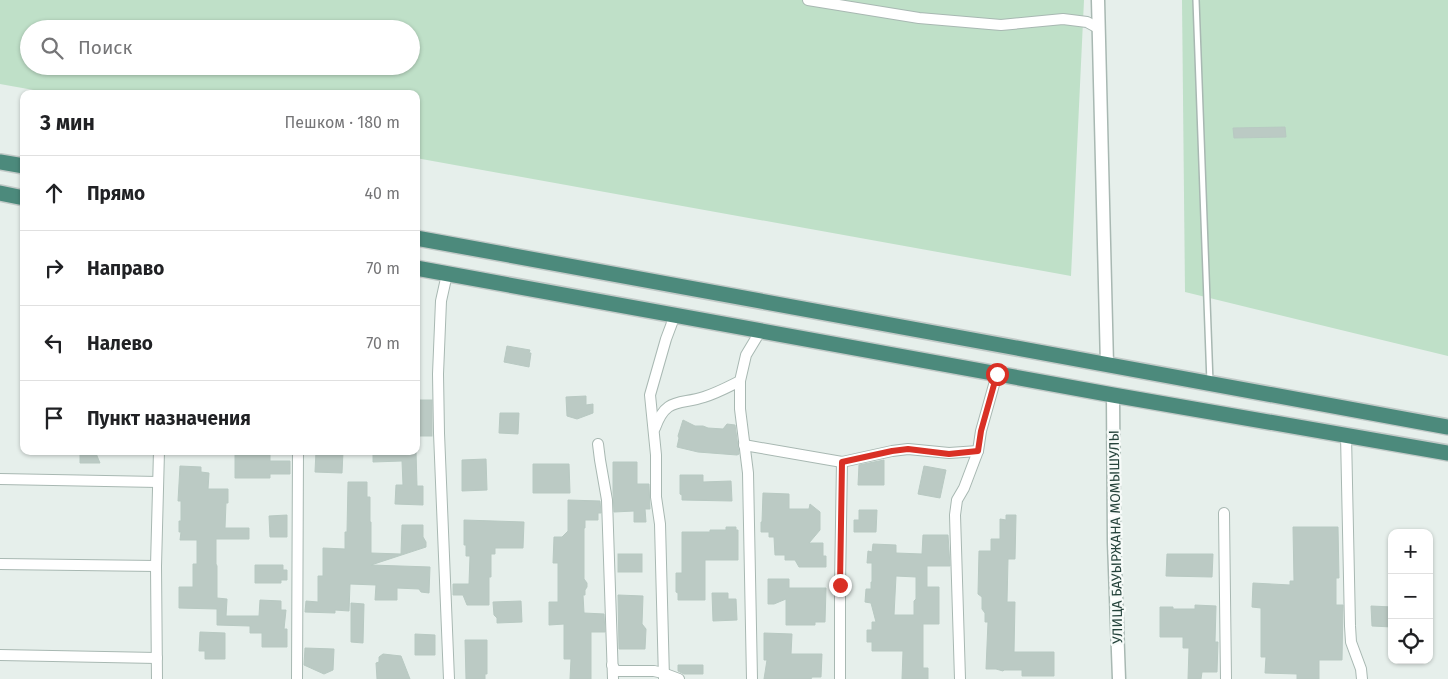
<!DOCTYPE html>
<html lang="ru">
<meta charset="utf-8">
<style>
:root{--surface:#fff;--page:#f6f6f6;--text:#202124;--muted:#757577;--line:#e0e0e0}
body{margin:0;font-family:"Fira Sans",sans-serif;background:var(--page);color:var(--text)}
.controls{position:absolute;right:15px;bottom:15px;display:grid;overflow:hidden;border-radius:10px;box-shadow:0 1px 4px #0004}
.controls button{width:45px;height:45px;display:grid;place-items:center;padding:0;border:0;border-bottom:1px solid var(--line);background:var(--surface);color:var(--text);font:25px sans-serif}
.stop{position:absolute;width:15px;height:15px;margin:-11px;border:4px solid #d93025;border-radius:50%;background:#fff}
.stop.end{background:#d93025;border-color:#fff;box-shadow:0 1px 5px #0008}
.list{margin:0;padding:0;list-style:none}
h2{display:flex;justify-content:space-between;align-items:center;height:65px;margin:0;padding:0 20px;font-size:21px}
h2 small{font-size:16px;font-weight:400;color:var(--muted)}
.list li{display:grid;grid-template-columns:32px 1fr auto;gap:15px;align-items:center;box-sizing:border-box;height:75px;padding:0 20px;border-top:1px solid var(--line)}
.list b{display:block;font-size:19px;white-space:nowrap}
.list em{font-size:16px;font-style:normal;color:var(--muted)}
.icon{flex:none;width:28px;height:28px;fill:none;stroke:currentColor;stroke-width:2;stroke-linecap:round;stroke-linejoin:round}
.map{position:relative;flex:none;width:1448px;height:679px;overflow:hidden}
.search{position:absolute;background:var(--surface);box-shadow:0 1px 4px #0004;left:20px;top:20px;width:400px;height:55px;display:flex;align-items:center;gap:12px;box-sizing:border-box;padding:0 18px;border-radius:28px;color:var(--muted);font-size:19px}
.panel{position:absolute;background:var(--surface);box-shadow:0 1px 4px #0004;left:20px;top:90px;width:400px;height:365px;border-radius:10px}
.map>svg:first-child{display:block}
.green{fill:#bfe0c8;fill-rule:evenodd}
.building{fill:#bbcac4;stroke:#b8c9c2;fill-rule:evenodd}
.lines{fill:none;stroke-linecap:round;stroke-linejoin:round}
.service-casing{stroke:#a8b8b2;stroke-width:8}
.minor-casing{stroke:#a8b8b2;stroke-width:12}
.tertiary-casing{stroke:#a8b8b2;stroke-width:15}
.trunk-casing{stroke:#c2cac8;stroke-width:18}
.service{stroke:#fff;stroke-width:5}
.minor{stroke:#fff;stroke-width:10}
.tertiary{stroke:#fff;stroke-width:12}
.trunk{stroke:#4c8a7c;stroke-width:15}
.route{stroke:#d93025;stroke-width:6}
.labels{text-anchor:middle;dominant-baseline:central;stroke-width:4.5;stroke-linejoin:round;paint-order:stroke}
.street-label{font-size:14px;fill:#24423a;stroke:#f7fbf9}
</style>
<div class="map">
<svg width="1448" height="679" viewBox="0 0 1448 679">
<rect width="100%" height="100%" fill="#e6efeb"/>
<g class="green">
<path d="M0 0H1084L1071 276 416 158V94H56L0 84ZM29 29H411V66H29Z"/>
<path d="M1182 0H1448V356L1185 292Z"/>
</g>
<g class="building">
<path d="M1285 127 1286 137 1234 138 1233 128Z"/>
<path d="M507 346 530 350 529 353H531L529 367 504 362Z"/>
<path d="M586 396V405L593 404V413L577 419 567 416 566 397Z"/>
<rect x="416" y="400" width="16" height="36"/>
<path d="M500 413H519L518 434 499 433Z"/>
<path d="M683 420 695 426H703L708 428 723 429 727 424 735 425 739 454 737 455 698 452 677 447 679 438 678 436Z"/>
<path d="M80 451H95L100 463H80Z"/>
<path d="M316 451H343L342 473 315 472Z"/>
<path d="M373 451H416L417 486H423V505L395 504 396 485H403L402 461 373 462Z"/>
<path d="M235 455H270V461H290V474H270V478H235Z"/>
<path d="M486 459 487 490 462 491V460Z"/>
<path d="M884 460V485H858L859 465Z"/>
<path d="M613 462H637V484H649L650 509H645L646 522H634V511L614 512 613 492Z"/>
<path d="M533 464H569L570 493H533Z"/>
<path d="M180 466 201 467V472L209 473 208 489H228V503H226L225 528H249V539H216V564L217 566V598L227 599 226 616H259L260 600 281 601V610H286L284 629H287V647H262V633H250V626L217 625V609L179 608V587H193V564H197V540H180L181 532H179V521H181V501H178Z"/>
<path d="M924 466 946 470 940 498 918 494Z"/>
<path d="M680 475H703V482L731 481 732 501 682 500V495L680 494Z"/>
<path d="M348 482H367V497H370V522H371V553L401 554 402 525H423V537L426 542V547L371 565 430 567 429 593 421 592 419 589 397 588V600H375L376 585 350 584 349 611 335 610V613L305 612 306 601 318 602V576H323V548L345 549V532H347Z"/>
<path d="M763 493 789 494V509H809L810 504 820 512V530L809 543H823V556H826V567H799L795 560H785V555H775L774 537H769V532H761V522H762Z"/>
<path d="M568 500 600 501 601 513H598V520H585V528H584V579L587 583V587L585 590V595H583L584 613 604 614 605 632H591V679H570L571 659H564V624L549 625V602H558V563H553L554 537H562L568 531Z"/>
<path d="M859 510H877L876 532H854V520H859Z"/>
<path d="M287 515V537H270L269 516Z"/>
<path d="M1006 515H1016L1015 559H1008L1007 602H1015L1014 652H1054V676H1022V670H1004L1003 671 996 669H986L988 622H985V613L982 609V597L978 594 979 551H991V539H1000V519L1006 520Z"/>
<path d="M464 520 524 522 523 548H495V554H491V577H489V605H467L463 595H453V584H469L470 556H466V545H464Z"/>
<path d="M726 527H736V530H738V560H705V600H678V593L676 592V573H682V532H710V530H726Z"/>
<path d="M1293 527H1338L1339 578H1336V605H1343L1342 660H1319V679H1297V674L1265 673 1266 657H1261V608L1252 607 1253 583 1290 585V581H1294Z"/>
<path d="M923 535H948L950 566H927V587H939V624H923V668H928V679H902L903 651H872V642H867V630H872V622H876L871 603 865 602 866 589H871V582H872V563H867L868 551 872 552 873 544 896 545V553L922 554ZM896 576 916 577V599L914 601V615H894Z"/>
<rect x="618" y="554" width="24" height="18"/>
<path d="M1167 554H1213L1212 577 1166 576Z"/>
<path d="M255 565H283V570H287V580H281V583H255Z"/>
<path d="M768 579H789V588H826L825 622H815V625H786V599L774 604H768Z"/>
<path d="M712 593H728V599H736L737 620 713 621Z"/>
<path d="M618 595 643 596 642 624 646 629 645 649H619Z"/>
<path d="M521 601 522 622 497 623V618L494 615 493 602Z"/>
<path d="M351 603 364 604 363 643 351 642Z"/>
<path d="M1195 605 1216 606 1215 642H1218L1217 672H1202L1201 679H1188L1189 648H1183V637H1160V607H1173V609H1195Z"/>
<path d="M1371 606 1392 607V627L1372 626Z"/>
<path d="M200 632 225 633V659H205V651H199Z"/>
<path d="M764 633 792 634 791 654H822L821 677H812L811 679H764L767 660H764Z"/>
<path d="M415 634 435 635V655H415Z"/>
<path d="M465 640H487V674H485V679H466Z"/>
<path d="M305 648 334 649 333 670 324 674 304 665Z"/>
<path d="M383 654 401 656 410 679H377L376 663 379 662V657Z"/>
<path d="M678 665H703V674H684L678 671Z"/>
</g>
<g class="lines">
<defs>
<path id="service" d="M1196 0 1210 383"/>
<g id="minor">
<path d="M808 0 919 18 1001 25 1063 19 1087 22 1098 28"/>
<path d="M447 274 441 301 438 374 439 433 449 679"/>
<path d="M740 381V409L748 473 752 679"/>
<path d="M655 428C666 397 679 405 704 397 717 393 728 387 740 381L746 355 761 330"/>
<path d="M1346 435 1350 626 1351 642 1361 669 1362 679"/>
<path d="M598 444 600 460 607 500 613 679"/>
<path d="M744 445 842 462 892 451 908 449 949 453 978 451"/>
<path d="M0 479 158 482"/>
<path d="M1224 513 1226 679"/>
<path d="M0 564 156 566"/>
<path d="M0 655 157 658"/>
<path d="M612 665 616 671H654L663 673 679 679"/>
<path d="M157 679 156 566 159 451"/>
<path d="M297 679 298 451"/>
<path d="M664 679 660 524 656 497V455L650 395 666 339 675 315"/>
<path d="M840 679V585L842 462"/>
<path d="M960 679 955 515 957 500 964 488 978 451 981 431 997 374"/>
</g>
<g id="tertiary">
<path d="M1098 0 1107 365"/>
<path d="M1113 395 1114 542 1119 679"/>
</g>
<g id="trunk">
<path d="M0 162 24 166"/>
<path d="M0 193 24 198"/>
<path d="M416 238 1448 427"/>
<path d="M416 268 1113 395 1448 453"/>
</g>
</defs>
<use href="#service" class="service-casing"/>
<use href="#minor" class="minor-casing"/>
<use href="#tertiary" class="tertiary-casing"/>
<use href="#trunk" class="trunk-casing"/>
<use href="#service" class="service"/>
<use href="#minor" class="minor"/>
<use href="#tertiary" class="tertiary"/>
<use href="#trunk" class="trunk"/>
</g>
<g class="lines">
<path class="route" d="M840 585 842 462 892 451 908 449 949 454 978 451 981 431 997 374"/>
</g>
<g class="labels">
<g class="street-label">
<text transform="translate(1116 537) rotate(-91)">УЛИЦА БАУЫРЖАНА МОМЫШУЛЫ</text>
</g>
</g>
</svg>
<div class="controls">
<button>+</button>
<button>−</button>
<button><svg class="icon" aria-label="locate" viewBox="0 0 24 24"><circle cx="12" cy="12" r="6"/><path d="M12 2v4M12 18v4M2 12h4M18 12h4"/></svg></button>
</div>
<div class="stop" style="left:997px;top:374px"></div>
<div class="stop end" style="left:840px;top:585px"></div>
<div class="search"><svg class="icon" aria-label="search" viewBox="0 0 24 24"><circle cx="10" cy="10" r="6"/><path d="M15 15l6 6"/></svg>Поиск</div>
<section class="panel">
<h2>3 мин<small>Пешком · 180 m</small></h2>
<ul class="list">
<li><svg class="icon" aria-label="ahead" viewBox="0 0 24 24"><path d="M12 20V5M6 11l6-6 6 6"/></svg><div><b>Прямо</b></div><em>40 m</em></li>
<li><svg class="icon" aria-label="right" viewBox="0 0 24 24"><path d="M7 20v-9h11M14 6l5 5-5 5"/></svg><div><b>Направо</b></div><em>70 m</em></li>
<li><svg class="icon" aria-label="left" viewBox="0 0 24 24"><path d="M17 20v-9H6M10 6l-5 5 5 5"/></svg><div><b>Налево</b></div><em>70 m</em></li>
<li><svg class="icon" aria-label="arrive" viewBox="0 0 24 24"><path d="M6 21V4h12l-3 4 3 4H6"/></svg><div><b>Пункт назначения</b></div></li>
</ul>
</section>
</div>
